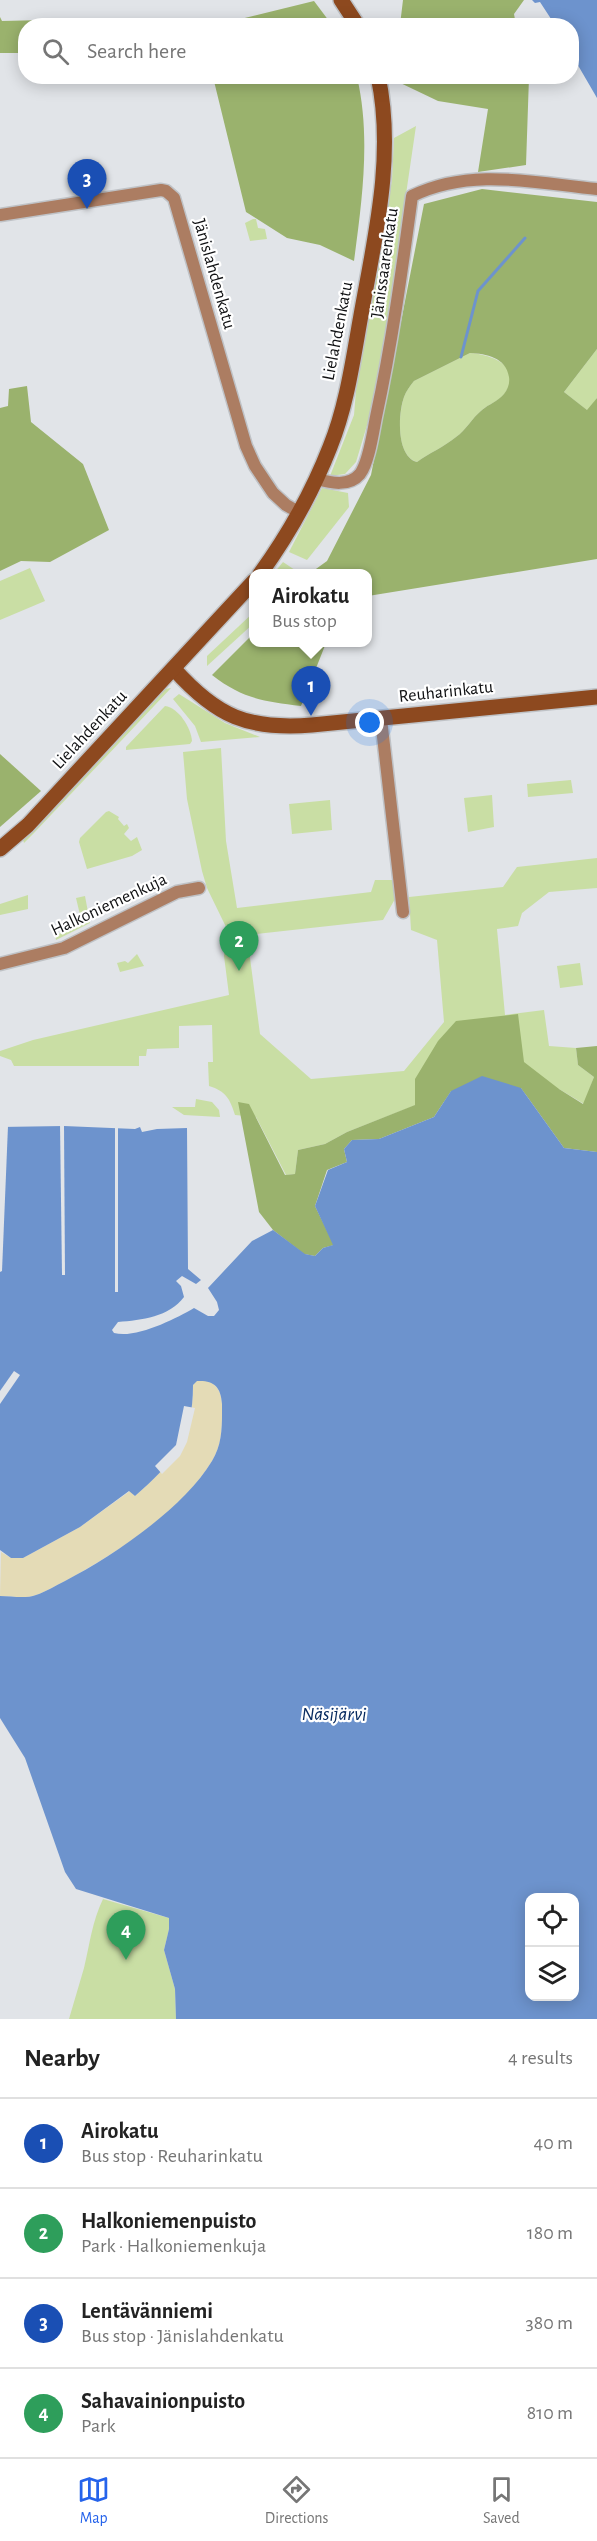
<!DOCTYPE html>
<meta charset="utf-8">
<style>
:root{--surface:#fff;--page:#f6f6f6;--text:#222;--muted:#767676;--line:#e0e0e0;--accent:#2563eb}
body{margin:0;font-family:"Alegreya Sans",sans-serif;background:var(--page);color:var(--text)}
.controls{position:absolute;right:18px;bottom:18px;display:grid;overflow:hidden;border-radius:12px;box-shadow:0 3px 15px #0003}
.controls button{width:54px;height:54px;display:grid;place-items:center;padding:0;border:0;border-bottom:2px solid var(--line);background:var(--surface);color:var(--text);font:30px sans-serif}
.you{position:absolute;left:370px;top:723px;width:21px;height:21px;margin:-15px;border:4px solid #fff;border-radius:50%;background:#1a73e8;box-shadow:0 0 0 9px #1a73e833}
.badge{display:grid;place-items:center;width:39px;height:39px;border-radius:50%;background:var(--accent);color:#fff;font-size:20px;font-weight:700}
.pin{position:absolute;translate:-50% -50px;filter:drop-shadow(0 2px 3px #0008)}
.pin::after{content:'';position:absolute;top:32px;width:21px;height:18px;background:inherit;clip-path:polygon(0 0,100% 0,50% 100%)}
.popup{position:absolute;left:249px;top:569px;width:123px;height:78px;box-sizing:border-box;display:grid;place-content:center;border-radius:12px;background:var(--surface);filter:drop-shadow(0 2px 4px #0005);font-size:20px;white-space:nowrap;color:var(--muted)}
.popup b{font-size:22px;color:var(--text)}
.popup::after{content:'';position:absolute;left:50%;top:100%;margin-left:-12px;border:12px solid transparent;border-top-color:var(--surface)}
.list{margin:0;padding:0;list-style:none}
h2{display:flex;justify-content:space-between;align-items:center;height:78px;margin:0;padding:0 24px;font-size:26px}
h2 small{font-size:20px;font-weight:400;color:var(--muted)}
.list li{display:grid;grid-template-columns:39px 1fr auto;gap:18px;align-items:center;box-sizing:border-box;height:90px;padding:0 24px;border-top:2px solid var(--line)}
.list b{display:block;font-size:22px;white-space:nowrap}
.list p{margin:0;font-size:20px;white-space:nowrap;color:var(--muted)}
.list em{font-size:20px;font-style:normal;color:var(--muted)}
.icon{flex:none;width:33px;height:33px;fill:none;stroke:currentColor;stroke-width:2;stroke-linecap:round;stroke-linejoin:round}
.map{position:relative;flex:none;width:597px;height:2019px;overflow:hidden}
.search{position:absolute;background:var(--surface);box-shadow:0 3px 15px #0003;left:18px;right:18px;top:18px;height:66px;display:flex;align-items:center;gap:15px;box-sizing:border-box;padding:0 21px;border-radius:24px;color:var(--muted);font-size:22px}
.sheet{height:438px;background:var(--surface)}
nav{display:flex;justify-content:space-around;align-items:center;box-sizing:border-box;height:84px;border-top:2px solid var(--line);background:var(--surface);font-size:16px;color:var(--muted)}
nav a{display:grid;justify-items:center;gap:3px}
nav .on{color:var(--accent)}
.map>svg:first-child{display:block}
.green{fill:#c9dea4}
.forest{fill:#9ab26d;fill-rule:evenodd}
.sand{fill:#e4dbb6}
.water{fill:#6d93cd;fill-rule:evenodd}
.pier{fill:#e1e4e8}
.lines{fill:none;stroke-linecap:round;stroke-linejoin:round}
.stream{stroke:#6d93cd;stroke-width:3}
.street-casing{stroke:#bfc2c6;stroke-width:15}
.secondary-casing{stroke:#bfc2c6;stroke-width:18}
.street{stroke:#ac7d62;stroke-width:12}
.secondary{stroke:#8d491f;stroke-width:15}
.labels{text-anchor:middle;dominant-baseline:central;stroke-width:4.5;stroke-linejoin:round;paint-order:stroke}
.street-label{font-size:18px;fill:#0f1012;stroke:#fff}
.water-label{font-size:20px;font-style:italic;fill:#082b60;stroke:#fff}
</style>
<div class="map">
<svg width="597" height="2019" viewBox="0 0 597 2019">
<rect width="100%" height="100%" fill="#e1e4e8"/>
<g class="green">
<path d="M416 126 382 358 371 412 356 462 345 474 330 476 354 415 357 378 392 180 394 138Z"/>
<path d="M253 219H256L258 228 265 229 267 239 250 241 245 223Z"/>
<path d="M597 349V398L588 411 564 392Z"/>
<path d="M470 353C488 354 521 364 507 390 501 401 490 403 482 410 472 418 466 430 456 437 444 447 429 453 417 462 396 456 398 415 404 397 406 391 410 386 414 381Z"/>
<path d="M322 488 348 493 349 507 307 560 289 552Z"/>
<path d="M283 562 298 572 274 573Z"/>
<path d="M30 568 45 601 0 620V581Z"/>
<path d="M254 612V623L207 666V656Z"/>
<path d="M171 688 34 833 24 843 23 840 165 689Z"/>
<path d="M179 694 225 723 260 737 201 742 195 726 173 699Z"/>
<path d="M165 706C179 708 191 728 192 741L190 744 126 750V747Z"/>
<path d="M221 748 226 841 237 908 371 892 375 880H393L395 899 383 920 247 935 260 1034 311 1079 404 1071 444 1022 437 940 411 930 409 897 503 887 517 867 597 858V888L549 892 522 913 518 926 497 929 505 1015 544 1010 549 1046 576 1048 578 1065 594 1077 584 1104 559 1089 416 1105 347 1132 325 1144 298 1150 295 1174 286 1175 256 1117 235 1115C230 1099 226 1091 209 1086L208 1062H213L212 1025 179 1026V1048L147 1049 146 1056H139V1066H14L11 1060 0 1056V1051L33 1040 229 995 224 956 226 927 207 888 202 871 187 799 183 752Z"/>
<path d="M571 780 573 793 528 797 527 784Z"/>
<path d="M492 795 494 827 468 832 464 798Z"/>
<path d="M330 800 332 830 292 834 289 804Z"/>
<path d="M109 811 119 817 118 819 124 826 127 824 129 828 124 834 131 841 137 837 142 850 132 856 87 869 79 842 80 838 106 812Z"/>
<path d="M28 895V909L0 915V904Z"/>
<path d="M85 896 90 923 56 940 55 935 62 933 61 924 81 919 76 898Z"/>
<path d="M137 954 144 966 120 972 117 963 125 961 128 963Z"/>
<path d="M580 963 583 985 560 988 557 966Z"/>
<path d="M196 1099 212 1102 219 1110 220 1117 184 1115 172 1107H195Z"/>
<path d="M103 1899 169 1918V1929L164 1950 175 1989 176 2019H69C74 2002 79 1985 84 1968 90 1943 92 1922 103 1899Z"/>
</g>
<g class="forest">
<path d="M403 0H524L514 14 516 25H400Z"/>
<path d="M314 1 332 25H216Z"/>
<path d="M0 17 2 21 88 19 129 25 26 26 25 53H0Z"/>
<path d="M213 77H357C371 136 362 201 354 261L320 245 287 238 246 212Z"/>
<path d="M391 77H529L526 165 478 172 488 109 438 101 392 79Z"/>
<path d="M482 189 597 202V349L564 392 587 410 597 398V559L368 596V574H309L327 561 371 475 424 204ZM470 353C486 354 506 357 509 377 510 383 508 389 504 394 497 402 489 404 482 410 472 418 466 430 456 437 444 447 429 453 417 462 396 456 398 414 404 397 406 391 410 386 414 381Z"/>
<path d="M27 386 31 422 83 464 109 530 50 562 21 561 0 571V408L8 406 9 389Z"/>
<path d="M254 633V642L326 643 301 706C263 701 243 699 212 675Z"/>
<path d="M0 754 41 791 0 827Z"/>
<path d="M518 1014 524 1062 559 1089 583 1104 594 1077 578 1065 576 1048 597 1046V1152L564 1148 521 1088 451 1091 434 1117 379 1139 352 1140 344 1149 347 1162 327 1170 315 1206 334 1245 323 1248 315 1256 304 1254 273 1230 259 1212 238 1102 249 1104 285 1175 295 1174 298 1150 325 1144 347 1132 415 1105V1079L438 1041 456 1021Z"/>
</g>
<path class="sand" d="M197 1380C213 1380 221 1387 222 1404 222 1424 223 1443 212 1461 183 1510 114 1555 65 1581 56 1585 46 1592 36 1595 26 1599 11 1596 0 1596L1 1552 11 1558H23L80 1527 130 1491 135 1496C174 1462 193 1439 193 1385Z"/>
<g class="water">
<path d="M532 0H597V98L572 55V26L555 25 540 2 535 3Z"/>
<path d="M482 1076 521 1088 564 1148 597 1152V2019H176L175 1989 164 1950 169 1929V1918L76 1889 65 1872 25 1758 0 1718V1596C11 1596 26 1599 36 1595 46 1592 56 1585 65 1581 113 1556 184 1508 212 1461 223 1443 222 1424 222 1404 221 1386 213 1380 197 1381L193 1385C193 1439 174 1462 135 1496L129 1491 80 1527 23 1558H11L0 1550V1127L64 1126 135 1129 140 1127 142 1132 157 1129 187 1128 188 1269 201 1280 196 1284 182 1276 176 1281 181 1286 184 1297C169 1317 142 1320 118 1322L112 1330 114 1333C136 1339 175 1319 194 1308L208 1316H214L219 1310 217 1302 208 1288 252 1241 273 1230 305 1254 315 1256 323 1248 333 1245 315 1206 328 1170 347 1162 344 1149 352 1140 379 1139 434 1117 451 1091ZM530 1898H574V1996H530Z"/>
</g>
<g class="pier">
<path d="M60 1124 64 1126 65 1275H62Z"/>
<rect x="115" y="1125" width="3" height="167"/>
<path d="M0 1126H8L2 1271 0 1272Z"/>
<path d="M14 1371 20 1375 0 1404V1391Z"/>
<path d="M184 1406 195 1408 187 1442 180 1456 162 1474 155 1466 176 1445Z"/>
</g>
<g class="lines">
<path class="stream" d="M461 357 478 291 525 238"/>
<defs>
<g id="street">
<path d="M0 215 161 190 166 191 174 198 246 446 255 466 273 493 286 505 300 513"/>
<path d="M317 479C331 483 349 487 360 474 369 462 373 432 376 417 392 343 402 270 412 196 471 167 535 183 597 189"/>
<path d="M381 719 403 912"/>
<path d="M0 964 64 948 177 892 199 888"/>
</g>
<g id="secondary">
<path d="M341 0 358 26"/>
<path d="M260 574C289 534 312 493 330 447 347 405 353 359 361 315 375 237 395 155 378 76"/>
<path d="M174 669C217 717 248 730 312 725L597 697"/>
<path d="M0 849 28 825 254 581"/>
</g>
</defs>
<use href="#street" class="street-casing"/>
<use href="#secondary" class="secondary-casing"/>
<use href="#street" class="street"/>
<use href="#secondary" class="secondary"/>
</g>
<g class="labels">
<g class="street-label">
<text transform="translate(385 263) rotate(-82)">Jänissaarenkatu</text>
<text transform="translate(214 274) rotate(74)">Jänislahdenkatu</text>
<text transform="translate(338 331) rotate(-79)">Lielahdenkatu</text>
<text transform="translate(446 692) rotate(-6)">Reuharinkatu</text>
<text transform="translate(90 730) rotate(-47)">Lielahdenkatu</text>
<text transform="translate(109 905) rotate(-25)">Halkoniemenkuja</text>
</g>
<g class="water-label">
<text x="334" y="1714">Näsijärvi</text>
</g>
</g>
</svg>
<div class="controls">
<button><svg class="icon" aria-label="locate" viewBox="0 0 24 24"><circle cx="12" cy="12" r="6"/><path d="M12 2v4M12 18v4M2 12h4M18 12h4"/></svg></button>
<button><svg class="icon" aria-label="layers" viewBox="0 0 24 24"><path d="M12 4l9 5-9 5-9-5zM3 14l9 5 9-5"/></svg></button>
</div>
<div class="you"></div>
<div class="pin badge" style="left:311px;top:716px;background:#1a4fb4">1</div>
<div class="popup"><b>Airokatu</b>Bus stop</div>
<div class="pin badge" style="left:239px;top:971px;background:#2e9e5b">2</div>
<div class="pin badge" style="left:87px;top:209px;background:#1a4fb4">3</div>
<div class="pin badge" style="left:126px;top:1960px;background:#2e9e5b">4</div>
<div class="search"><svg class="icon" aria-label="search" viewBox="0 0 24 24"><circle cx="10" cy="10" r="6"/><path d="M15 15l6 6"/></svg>Search here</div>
</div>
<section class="sheet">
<h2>Nearby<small>4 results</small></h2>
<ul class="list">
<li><span class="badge" style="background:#1a4fb4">1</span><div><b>Airokatu</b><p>Bus stop · Reuharinkatu</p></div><em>40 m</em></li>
<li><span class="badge" style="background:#2e9e5b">2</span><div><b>Halkoniemenpuisto</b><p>Park · Halkoniemenkuja</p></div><em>180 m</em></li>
<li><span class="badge" style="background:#1a4fb4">3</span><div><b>Lentävänniemi</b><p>Bus stop · Jänislahdenkatu</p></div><em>380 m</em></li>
<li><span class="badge" style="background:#2e9e5b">4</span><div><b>Sahavainionpuisto</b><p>Park</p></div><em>810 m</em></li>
</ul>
</section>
<nav>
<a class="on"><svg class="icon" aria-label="map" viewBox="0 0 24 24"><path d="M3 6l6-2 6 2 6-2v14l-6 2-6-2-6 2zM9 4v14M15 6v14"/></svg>Map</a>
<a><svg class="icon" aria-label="directions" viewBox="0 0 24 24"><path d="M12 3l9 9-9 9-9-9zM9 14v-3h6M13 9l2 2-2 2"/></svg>Directions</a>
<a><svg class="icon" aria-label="saved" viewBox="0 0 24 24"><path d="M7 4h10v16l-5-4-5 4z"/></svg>Saved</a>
</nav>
